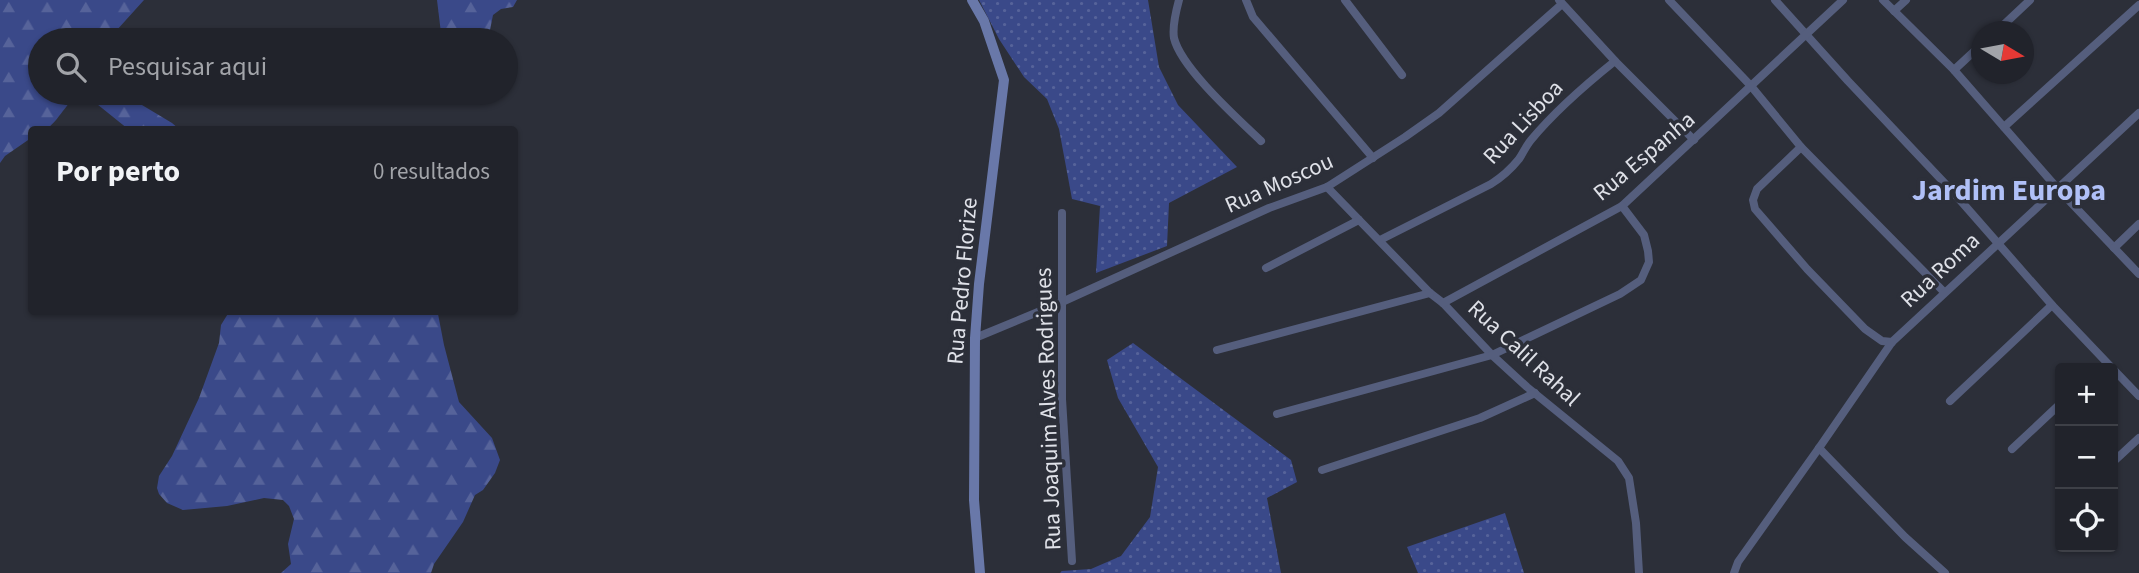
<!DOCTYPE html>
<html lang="pt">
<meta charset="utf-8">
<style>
:root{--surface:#21232b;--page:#2d2f37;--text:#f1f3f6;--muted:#a2a4a9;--line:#3e4047}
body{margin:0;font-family:"Source Sans 3",sans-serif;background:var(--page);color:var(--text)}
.controls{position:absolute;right:21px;bottom:21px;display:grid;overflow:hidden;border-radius:7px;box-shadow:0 2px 5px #0004}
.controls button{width:63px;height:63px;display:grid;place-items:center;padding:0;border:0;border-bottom:2px solid var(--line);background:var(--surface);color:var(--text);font:35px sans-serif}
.compass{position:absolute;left:1971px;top:21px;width:63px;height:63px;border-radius:50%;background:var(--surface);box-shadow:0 2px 5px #0004;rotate:100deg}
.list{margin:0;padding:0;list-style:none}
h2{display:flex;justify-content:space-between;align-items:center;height:91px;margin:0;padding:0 28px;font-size:30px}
h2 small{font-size:23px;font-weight:400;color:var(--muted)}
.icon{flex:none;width:38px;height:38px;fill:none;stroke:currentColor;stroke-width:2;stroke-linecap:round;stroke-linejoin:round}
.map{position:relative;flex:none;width:2139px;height:573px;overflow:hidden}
.search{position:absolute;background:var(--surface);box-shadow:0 2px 5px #0004;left:28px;top:28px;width:490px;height:77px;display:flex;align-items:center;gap:18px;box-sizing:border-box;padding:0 24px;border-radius:38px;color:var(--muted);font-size:26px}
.panel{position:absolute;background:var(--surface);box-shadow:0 2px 5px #0004;left:28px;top:126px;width:490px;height:189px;border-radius:7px}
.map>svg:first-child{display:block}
.forest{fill:url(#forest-firs)}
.park{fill:url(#park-dots)}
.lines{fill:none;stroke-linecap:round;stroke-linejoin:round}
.street{stroke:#555e7d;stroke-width:8}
.secondary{stroke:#6978a9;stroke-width:10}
.labels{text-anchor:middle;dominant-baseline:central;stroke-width:7;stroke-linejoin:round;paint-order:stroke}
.street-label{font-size:23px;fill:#dfe1e8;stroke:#2c2f39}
.district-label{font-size:30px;font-weight:bold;fill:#b0c0f7;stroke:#2c2f39}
</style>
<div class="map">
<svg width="2139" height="573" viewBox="0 0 2139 573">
<defs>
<pattern id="forest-firs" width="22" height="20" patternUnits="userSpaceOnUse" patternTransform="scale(1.75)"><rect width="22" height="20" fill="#3a4989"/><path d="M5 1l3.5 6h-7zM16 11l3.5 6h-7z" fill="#56639a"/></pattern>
<pattern id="park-dots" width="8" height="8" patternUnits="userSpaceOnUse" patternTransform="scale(1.75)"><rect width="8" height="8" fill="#3a4989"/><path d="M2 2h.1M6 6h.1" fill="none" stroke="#56639a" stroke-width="1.8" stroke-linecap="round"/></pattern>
</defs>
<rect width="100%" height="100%" fill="#2c2f39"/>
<g class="forest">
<path d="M0 0H144L116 31 111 40H40V93H122L172 123 179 129H128L87 96 80 94C66 101 56 127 43 130 39 130 35 130 32 130L31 138 5 156 0 163Z"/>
<path d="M437 0H517L513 7 501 9 493 15 490 30 484 40H439L441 33Z"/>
<path d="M229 312H436L438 314 444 345 459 402 492 438 500 460 495 473 483 490 475 495 463 522 434 564 431 573H281L291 564 288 544 294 519 289 506 283 500 264 498 227 506 183 510 167 503 159 494 157 488 159 476 172 456 199 398 219 343 221 325Z"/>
</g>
<g class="park">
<path d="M979 0H1148L1159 67 1178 105 1237 167 1169 203 1167 246 1096 273 1100 206 1072 199 1059 129 1047 99 1024 77 999 39Z"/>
<path d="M1133 343 1291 460 1297 482 1267 498 1281 573H1060L1062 571 1091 569 1121 556 1150 517 1158 467 1118 398 1107 360Z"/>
<path d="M1505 513 1524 573H1418L1407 547Z"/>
</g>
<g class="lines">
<g class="street">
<path d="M1179 0C1176 11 1172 26 1174 38 1181 68 1238 119 1261 141"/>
<path d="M1246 0 1253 17 1373 158"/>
<path d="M1345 0 1402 75"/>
<path d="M1559 0 1615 61 1694 140"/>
<path d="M1669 0 1751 86 1801 147 1944 292"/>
<path d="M1775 0 1848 81 1953 192 2052 305 2112 368"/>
<path d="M1883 0 1954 70 2058 189 2139 274"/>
<path d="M1894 11 1906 0"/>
<path d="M1996 32 2030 0"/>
<path d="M1954 70 1982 44"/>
<path d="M2004 127 2139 5"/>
<path d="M1801 147 1757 189 1753 200 1755 209 1807 269 1865 329 1882 341 1892 342"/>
<path d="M1327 187 1430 293 1443 303 1492 355 1527 387 1618 461 1629 478 1636 523 1639 573"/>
<path d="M1062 213V399L1072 561"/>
<path d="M1380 240 1491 184C1502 177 1511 169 1519 159 1523 153 1526 146 1531 140 1555 111 1585 85 1615 61"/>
<path d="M2114 248 2139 224"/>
<path d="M1266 268 1359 220"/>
<path d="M1443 303 1622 206 1843 0"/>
<path d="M975 338 1062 302 1269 208 1327 187 1405 137 1439 113 1562 4"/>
<path d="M1217 350 1430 293"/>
<path d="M2113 369 2139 396"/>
<path d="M1950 401 2052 305"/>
<path d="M1277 414 1492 355 1620 294 1641 280 1649 262 1648 251 1644 235 1622 206"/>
<path d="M1819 448 1905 537 1945 573"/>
<path d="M2012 449 2060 404"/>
<path d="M2113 462 2139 438"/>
<path d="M1322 470 1480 418 1535 393"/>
<path d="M1734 573 1738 562 1819 448 1892 342 2139 113"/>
</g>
<path class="secondary" d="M972 0 984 21 1004 80 979 284 975 338 974 500 980 573"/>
</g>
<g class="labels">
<g class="street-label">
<text transform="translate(1523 122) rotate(-47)">Rua Lisboa</text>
<text transform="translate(1644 156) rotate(-40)">Rua Espanha</text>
<text transform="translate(1279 183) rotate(-24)">Rua Moscou</text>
<text transform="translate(1940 270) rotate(-43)">Rua Roma</text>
<text transform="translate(962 281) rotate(-85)">Rua Pedro Florize</text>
<text transform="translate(1524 353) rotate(43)">Rua Calil Rahal</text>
<text transform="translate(1048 409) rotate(-92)">Rua Joaquim Alves Rodrigues</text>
</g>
<g class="district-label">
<text x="2009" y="190">Jardim Europa</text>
</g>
</g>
</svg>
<div class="controls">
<button>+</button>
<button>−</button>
<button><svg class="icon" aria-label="locate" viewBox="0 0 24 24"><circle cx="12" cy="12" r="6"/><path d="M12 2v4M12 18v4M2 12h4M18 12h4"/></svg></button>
</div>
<svg class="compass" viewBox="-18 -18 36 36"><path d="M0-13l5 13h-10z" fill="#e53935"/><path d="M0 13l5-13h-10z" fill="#a2a4a9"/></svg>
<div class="search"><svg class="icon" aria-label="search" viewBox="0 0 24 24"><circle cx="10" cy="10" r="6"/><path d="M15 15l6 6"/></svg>Pesquisar aqui</div>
<section class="panel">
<h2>Por perto<small>0 resultados</small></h2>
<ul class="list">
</ul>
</section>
</div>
